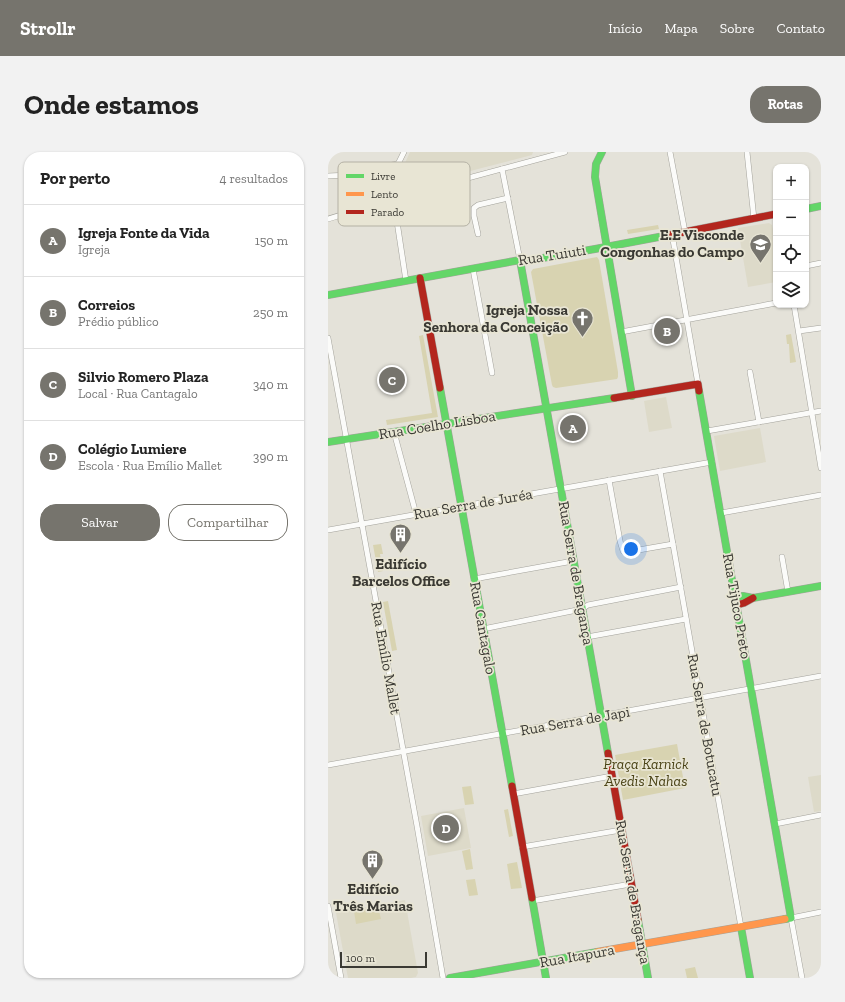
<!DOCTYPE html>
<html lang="pt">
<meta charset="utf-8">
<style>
:root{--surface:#fff;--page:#f2f2f2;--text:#222;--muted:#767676;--line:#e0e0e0;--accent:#76746d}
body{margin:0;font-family:"Zilla Slab",serif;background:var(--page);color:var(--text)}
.controls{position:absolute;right:12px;top:12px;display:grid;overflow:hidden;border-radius:8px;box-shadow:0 1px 3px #0004}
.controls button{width:36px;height:36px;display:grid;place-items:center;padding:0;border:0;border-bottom:1px solid var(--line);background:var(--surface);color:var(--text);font:20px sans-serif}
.scale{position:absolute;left:12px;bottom:10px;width:87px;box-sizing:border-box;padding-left:4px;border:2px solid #3a3933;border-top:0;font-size:11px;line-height:14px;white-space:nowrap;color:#3a3933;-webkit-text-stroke:3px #e8e5d4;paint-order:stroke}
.you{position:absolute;left:303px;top:397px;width:14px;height:14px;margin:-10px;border:3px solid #fff;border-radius:50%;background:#1a73e8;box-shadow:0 0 0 6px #1a73e833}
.badge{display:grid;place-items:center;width:26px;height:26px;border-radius:50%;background:var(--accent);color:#fff;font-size:13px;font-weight:700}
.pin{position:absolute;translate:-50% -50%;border:2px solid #fff;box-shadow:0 1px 4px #0006}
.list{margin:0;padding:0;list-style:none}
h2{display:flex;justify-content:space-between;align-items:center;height:52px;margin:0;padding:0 16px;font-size:17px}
h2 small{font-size:13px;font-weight:400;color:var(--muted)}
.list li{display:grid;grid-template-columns:26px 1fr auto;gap:12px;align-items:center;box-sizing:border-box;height:72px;padding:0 16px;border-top:1px solid var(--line)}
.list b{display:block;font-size:15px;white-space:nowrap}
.list p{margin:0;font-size:13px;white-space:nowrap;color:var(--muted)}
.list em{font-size:13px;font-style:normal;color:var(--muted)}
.actions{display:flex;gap:8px;padding:12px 16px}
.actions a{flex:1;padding:9px 0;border:1px solid var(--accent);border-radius:16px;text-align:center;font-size:14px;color:var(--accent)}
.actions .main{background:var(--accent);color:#fff}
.icon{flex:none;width:22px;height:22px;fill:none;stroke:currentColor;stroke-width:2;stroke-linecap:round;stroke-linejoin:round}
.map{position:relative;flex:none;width:493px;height:826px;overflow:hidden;border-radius:16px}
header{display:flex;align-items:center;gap:24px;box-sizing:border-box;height:56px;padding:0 20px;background:var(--accent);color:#fff}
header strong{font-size:19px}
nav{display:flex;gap:22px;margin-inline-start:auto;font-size:14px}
.intro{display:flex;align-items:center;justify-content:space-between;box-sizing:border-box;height:96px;padding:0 24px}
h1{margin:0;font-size:28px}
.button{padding:10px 18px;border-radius:16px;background:var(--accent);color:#fff;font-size:14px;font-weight:700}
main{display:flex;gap:24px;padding:0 24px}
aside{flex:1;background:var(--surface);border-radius:16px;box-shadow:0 1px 3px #0004}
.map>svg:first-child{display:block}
.built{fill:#dddac9}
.green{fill:#d8d3b1}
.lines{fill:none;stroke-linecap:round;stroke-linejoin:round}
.street-casing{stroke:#a3a29b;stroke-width:6}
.fast-casing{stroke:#a3a29b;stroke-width:8}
.slow-casing{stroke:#a3a29b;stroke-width:8}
.jam-casing{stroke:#a3a29b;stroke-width:8}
.street{stroke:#fbfbf9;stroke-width:5}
.fast{stroke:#63d668;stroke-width:7}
.slow{stroke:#ff974d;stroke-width:7}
.jam{stroke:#b3261e;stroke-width:7}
.labels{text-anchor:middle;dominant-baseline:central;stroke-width:3.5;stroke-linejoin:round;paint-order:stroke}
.poi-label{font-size:15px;font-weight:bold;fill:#3a3933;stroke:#e8e5d4;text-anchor:end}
.street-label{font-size:15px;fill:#3a3933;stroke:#e8e5d4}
.park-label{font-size:15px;font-style:italic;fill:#4a4316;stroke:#e8e5d4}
.key{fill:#e8e5d4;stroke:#b4b1a4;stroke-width:1}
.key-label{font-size:11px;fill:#3a3933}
</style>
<header>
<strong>Strollr</strong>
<nav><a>Início</a><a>Mapa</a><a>Sobre</a><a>Contato</a></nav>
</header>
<div class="intro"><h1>Onde estamos</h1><a class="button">Rotas</a></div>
<main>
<aside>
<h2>Por perto<small>4 resultados</small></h2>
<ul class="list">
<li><span class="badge">A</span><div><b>Igreja Fonte da Vida</b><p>Igreja</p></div><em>150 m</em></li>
<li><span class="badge">B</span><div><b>Correios</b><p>Prédio público</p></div><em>250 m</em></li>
<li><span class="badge">C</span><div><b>Silvio Romero Plaza</b><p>Local · Rua Cantagalo</p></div><em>340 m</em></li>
<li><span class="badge">D</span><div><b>Colégio Lumiere</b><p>Escola · Rua Emílio Mallet</p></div><em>390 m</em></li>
</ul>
<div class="actions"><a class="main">Salvar</a><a>Compartilhar</a></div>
</aside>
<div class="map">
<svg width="493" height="826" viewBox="0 0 493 826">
<rect width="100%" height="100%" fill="#e4e2d9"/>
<g class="built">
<path d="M82 0H205L204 3 92 32H82L78 28 75 22 77 11Z"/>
<path d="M441 71 444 73 448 93V130L420 135 410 76Z"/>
<path d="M338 245 344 276 321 280 316 249Z"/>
<path d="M432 276 438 310 392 319 386 284Z"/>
<path d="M493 623V659L486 660 480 625Z"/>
<path d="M136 656 143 696 100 704 93 664Z"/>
<path d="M77 748 90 821 88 825 83 826H20L8 761Z"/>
</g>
<g class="green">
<path d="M330 73 331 77 300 82 299 78Z"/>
<path d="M269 105 271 108 290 220V225L289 227 228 236 225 235 224 233 203 120 205 117Z"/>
<path d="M463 182 468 210 462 211 461 192H459L458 183Z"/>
<path d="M95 183 110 265 59 273 58 268 104 261 91 184Z"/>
<path d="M53 392 55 402H52L55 419 50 420 45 393Z"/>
<path d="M60 449 69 498 64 499 55 450Z"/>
<path d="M349 592 357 636 295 648 287 603Z"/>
<path d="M143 634 146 652 137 653 134 635Z"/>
<path d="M180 657 185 684 181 685 176 658Z"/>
<path d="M142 697 145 717 138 718 134 699Z"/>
<path d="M189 710 194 736 183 737 179 712Z"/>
<path d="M147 727 150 743 141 744 138 728Z"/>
<path d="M50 755 53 767 28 772 26 759Z"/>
<path d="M367 815 370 826H359L357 817Z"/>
</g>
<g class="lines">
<defs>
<g id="street">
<path d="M76 0C74 4 72 8 70 12 65 26 73 39 88 40L237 0"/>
<path d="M342 0 357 80"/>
<path d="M419 0 426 67"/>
<path d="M174 17 192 108"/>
<path d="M0 24 22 23 57 14 70 12"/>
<path d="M0 67 75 44"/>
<path d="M150 82 146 64V56L150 53 180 46"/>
<path d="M344 82 370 232"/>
<path d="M478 114 493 111"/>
<path d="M145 117 164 221"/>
<path d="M78 129 68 63 70 53 79 38"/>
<path d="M466 153 493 316"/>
<path d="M471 179 493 176"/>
<path d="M293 180 448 151"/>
<path d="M0 186 89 674 115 826"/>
<path d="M422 220 431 270"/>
<path d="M379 279 493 259"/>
<path d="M66 280 88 362"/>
<path d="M332 319 413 775"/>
<path d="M281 328 292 389 295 399 299 400 345 392"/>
<path d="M393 361 493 343"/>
<path d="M0 378 384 310"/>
<path d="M454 405 460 440"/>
<path d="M146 427 245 409"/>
<path d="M155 477 254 457 260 453 353 435"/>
<path d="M259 485 358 467"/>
<path d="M0 613 493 524"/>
<path d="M185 642 284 624"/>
<path d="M447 672 493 663"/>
<path d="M194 695 293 678"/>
<path d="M204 749 303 732"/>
<path d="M0 754 13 826"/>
<path d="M474 826 463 766 493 760"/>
</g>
<g id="fast">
<path d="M274 0 268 12 267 25 304 244"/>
<path d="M478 57 493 54"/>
<path d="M192 108 280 601"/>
<path d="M0 143 192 108H203L267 97 336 84"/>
<path d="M112 236 184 634"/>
<path d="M371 239 463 766 457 767"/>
<path d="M0 290 286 246"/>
<path d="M408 445 415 444 425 446 493 434"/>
<path d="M204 746 218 826"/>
<path d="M310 768 320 826"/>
<path d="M413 775 422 826"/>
<path d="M122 826 269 800"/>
</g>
<path id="slow" d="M269 800 457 767"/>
<g id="jam">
<path d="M336 84 448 62"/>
<path d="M92 126 112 236"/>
<path d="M286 246 370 232 371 239"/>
<path d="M409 453 416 451 425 446"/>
<path d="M280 601 310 768"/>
<path d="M184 634 204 746"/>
</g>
</defs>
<use href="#street" class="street-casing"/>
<use href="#fast" class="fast-casing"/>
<use href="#slow" class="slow-casing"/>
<use href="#jam" class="jam-casing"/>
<use href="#street" class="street"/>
<use href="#fast" class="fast"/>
<use href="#slow" class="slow"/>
<use href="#jam" class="jam"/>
</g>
<defs>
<symbol id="school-pin" viewBox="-11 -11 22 30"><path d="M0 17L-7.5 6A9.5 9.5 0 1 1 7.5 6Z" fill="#76746d" stroke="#e8e5d4"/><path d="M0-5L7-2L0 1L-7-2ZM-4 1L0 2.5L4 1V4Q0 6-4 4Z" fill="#fff"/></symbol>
<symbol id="church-pin" viewBox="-11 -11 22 30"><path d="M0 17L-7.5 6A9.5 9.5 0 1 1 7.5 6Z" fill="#76746d" stroke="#e8e5d4"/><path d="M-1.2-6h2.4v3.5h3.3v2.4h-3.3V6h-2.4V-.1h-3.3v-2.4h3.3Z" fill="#fff"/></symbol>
<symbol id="building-pin" viewBox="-11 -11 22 30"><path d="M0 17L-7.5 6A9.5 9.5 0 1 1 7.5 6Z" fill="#76746d" stroke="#e8e5d4"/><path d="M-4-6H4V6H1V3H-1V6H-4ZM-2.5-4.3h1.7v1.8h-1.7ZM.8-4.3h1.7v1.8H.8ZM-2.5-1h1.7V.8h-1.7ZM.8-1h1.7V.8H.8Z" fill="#fff"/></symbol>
</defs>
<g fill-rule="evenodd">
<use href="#school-pin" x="420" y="80" width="25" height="34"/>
<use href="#church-pin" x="242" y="154" width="25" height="34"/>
<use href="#building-pin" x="60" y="370" width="25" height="34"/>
<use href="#building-pin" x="32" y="696" width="25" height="34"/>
</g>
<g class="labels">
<g class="poi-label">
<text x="416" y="83">E.E Visconde<tspan x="416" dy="17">Congonhas do Campo</tspan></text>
<text x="240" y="158">Igreja Nossa<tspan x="240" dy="17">Senhora da Conceição</tspan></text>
<text x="73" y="412" text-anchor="middle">Edifício<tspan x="73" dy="17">Barcelos Office</tspan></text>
<text x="45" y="737" text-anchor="middle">Edifício<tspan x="45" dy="17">Três Marias</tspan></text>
</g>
<g class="street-label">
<text transform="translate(224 103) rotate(-9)">Rua Tuiuti</text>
<text transform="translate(109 273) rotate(-9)">Rua Coelho Lisboa</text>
<text transform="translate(145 352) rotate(-10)">Rua Serra de Juréa</text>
<text transform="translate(248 421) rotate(80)">Rua Serra de Bragança</text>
<text transform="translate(409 454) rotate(80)">Rua Tijuco Preto</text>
<text transform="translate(155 476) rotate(80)">Rua Cantagalo</text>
<text transform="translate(58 506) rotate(80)">Rua Emílio Mallet</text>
<text transform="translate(247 569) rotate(-10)">Rua Serra de Japi</text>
<text transform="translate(377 573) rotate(80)">Rua Serra de Botucatu</text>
<text transform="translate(305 740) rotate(80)">Rua Serra de Bragança</text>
<text transform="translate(249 804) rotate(-10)">Rua Itapura</text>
</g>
<g class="park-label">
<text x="318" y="612">Praça Karnick<tspan x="318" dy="17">Avedis Nahas</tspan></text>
</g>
</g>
<rect x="10" y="10" width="132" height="64" rx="6" class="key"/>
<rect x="18" y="22" width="18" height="4" fill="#63d668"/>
<rect x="18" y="40" width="18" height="4" fill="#ff974d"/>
<rect x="18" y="58" width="18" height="4" fill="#b3261e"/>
<g class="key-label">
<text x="43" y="28">Livre</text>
<text x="43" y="46">Lento</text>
<text x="43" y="64">Parado</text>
</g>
</svg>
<div class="controls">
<button>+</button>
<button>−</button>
<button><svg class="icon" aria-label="locate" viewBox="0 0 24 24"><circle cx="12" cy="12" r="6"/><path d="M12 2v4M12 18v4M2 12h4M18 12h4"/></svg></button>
<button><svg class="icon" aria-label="layers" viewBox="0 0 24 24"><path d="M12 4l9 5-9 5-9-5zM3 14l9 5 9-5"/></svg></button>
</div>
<div class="scale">100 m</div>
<div class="you"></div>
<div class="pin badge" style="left:245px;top:276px">A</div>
<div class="pin badge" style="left:339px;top:179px">B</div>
<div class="pin badge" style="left:64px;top:228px">C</div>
<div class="pin badge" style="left:118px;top:676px">D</div>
</div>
</main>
